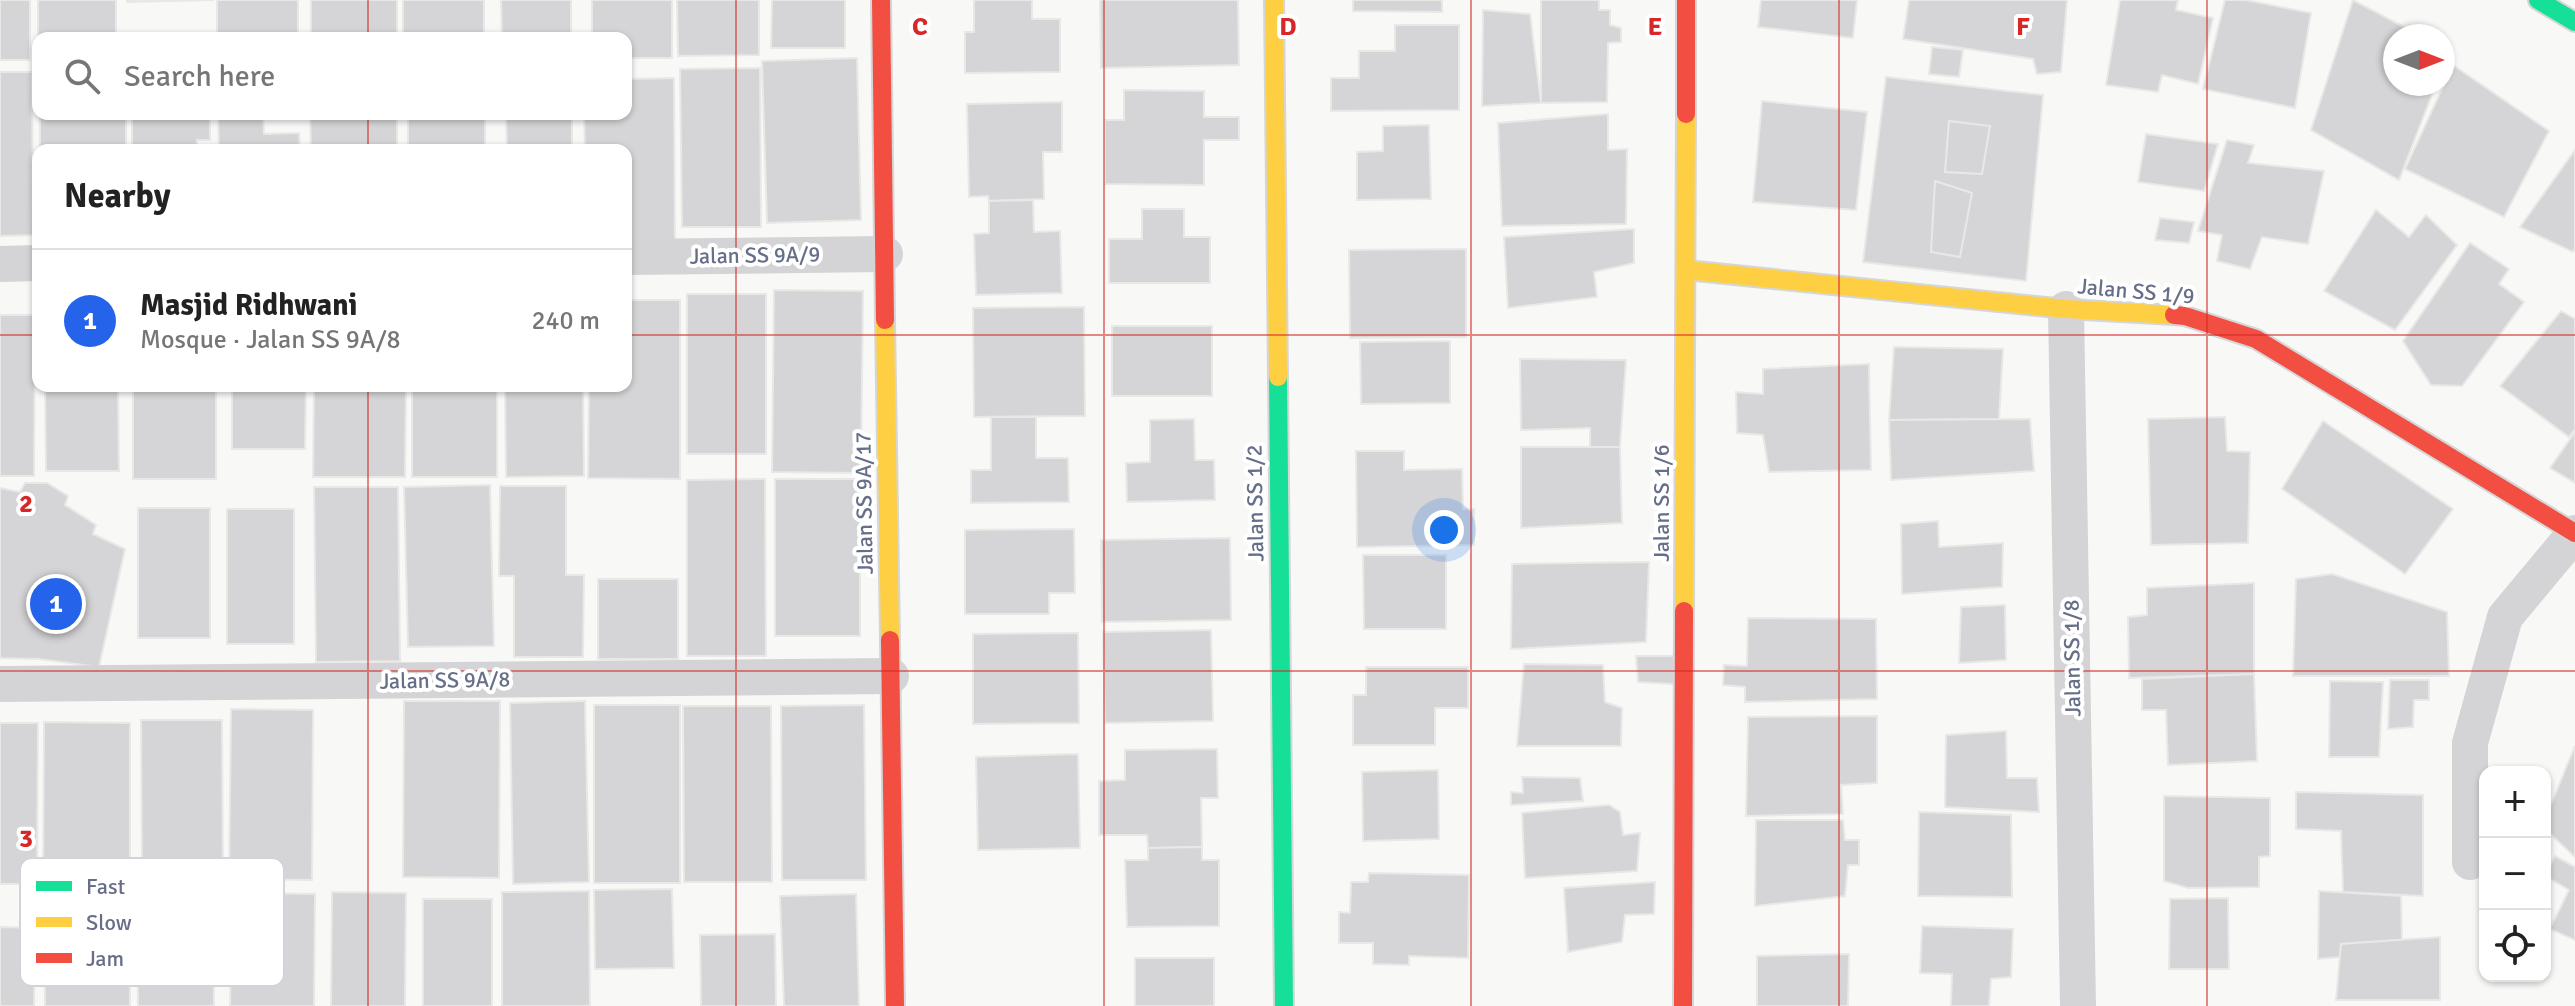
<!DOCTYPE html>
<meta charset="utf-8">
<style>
:root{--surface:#fff;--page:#f2f2f2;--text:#222;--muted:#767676;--line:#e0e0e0;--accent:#2563eb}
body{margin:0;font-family:Signika,sans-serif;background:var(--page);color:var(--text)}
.controls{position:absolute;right:24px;bottom:24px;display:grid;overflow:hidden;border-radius:16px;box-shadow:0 2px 6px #0004}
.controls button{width:72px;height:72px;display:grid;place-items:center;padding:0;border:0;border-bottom:2px solid var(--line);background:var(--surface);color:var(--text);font:40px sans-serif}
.compass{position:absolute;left:2383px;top:24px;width:72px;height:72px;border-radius:50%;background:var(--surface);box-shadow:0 2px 6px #0004;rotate:90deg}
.you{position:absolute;left:1444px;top:530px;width:28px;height:28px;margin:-20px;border:6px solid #fff;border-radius:50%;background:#1a73e8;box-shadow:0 0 0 12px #1a73e833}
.badge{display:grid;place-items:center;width:52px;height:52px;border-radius:50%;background:var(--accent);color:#fff;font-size:26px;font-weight:700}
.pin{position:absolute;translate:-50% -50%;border:4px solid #fff;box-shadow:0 2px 8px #0006}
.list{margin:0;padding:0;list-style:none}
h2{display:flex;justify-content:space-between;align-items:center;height:104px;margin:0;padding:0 32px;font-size:34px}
h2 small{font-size:26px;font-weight:400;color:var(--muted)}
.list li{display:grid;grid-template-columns:52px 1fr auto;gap:24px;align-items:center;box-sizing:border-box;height:144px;padding:0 32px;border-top:2px solid var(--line)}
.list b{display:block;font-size:30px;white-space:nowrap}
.list p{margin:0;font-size:26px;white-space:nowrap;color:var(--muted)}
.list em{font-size:26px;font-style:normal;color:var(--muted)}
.icon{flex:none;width:44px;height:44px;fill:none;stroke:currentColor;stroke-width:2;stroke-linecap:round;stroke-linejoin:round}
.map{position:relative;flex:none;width:2575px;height:1006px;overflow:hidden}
.search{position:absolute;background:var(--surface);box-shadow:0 2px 6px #0004;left:32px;top:32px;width:600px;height:88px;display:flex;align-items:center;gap:20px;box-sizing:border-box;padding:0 28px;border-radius:16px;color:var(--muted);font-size:30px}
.panel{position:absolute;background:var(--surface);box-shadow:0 2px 6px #0004;left:32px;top:144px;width:600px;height:248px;border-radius:16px}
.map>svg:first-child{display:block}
.building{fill:#d5d5d7;stroke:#e8e8e6;stroke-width:2}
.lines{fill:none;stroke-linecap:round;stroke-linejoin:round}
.fast-casing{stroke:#d5d6d7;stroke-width:22}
.slow-casing{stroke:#d5d6d7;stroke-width:22}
.jam-casing{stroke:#d5d6d7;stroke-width:22}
.street{stroke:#d4d4d6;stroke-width:36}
.fast{stroke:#16e098;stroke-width:18}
.slow{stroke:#ffcf43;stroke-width:18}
.jam{stroke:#f24e42;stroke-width:18}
.grid{fill:none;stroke:#d62828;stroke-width:2;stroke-opacity:0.55}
.labels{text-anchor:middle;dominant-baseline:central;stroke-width:8;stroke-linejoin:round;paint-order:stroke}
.street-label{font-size:22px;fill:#676f88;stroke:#fff}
.key{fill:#fff;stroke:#d1d4db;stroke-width:2}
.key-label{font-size:22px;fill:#676f88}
.grid-label{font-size:26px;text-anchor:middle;font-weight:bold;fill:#d62828;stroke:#fff;stroke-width:8;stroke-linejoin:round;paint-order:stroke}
</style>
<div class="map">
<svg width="2575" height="1006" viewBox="0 0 2575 1006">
<rect width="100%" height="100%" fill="#f8f8f7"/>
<g class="building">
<rect x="0" y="0" width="30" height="60"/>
<path d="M38 0H116V38H38V54Z"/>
<path d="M127 0H214L127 2Z"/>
<rect x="217" y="0" width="81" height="38"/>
<rect x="311" y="0" width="86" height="38"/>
<rect x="403" y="0" width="81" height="38"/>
<path d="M501 0H571V38H502Z"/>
<path d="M592 0H672V58H626V38H592Z"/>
<path d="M677 0H759V55L678 56Z"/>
<path d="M772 0H845V48H771Z"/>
<path d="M974 0H1032V19H1060V72L965 73V32H974Z"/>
<path d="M1100 0H1238L1239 65 1101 68Z"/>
<path d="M1353 0H1442V12L1353 11Z"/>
<path d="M1541 0H1599V10H1610V25L1621 28V42L1608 43 1607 102 1541 103Z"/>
<path d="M1761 0H1857L1853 38 1758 27Z"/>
<path d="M1909 0H2067L2061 72 2037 74 2033 59 1903 39Z"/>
<path d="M2120 0H2178L2176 10 2213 18 2198 84 2162 75 2158 92 2106 85Z"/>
<path d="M2225 0H2246L2311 13 2295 108 2203 89Z"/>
<path d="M2353 0 2421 36H2395V84H2436L2399 180 2311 130Z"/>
<path d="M1483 10 1530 14 1541 103 1482 106Z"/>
<path d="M1395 25H1459V110L1331 111V78H1359V51H1395Z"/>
<path d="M1932 47 1963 50 1959 77 1929 74Z"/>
<path d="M857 58 861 220 767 223 762 61Z"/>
<path d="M2453 65 2549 131 2504 217 2405 169Z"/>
<path d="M760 68 761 227H682L680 69Z"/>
<path d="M0 72H32L33 235 0 236Z"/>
<path d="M1886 77 2043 95 2026 281 1863 262Z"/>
<path d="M674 78 675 247H626V150H585L584 114H626V79Z"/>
<path d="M1124 90 1204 91V117H1239V140H1204V185L1105 184V120H1124Z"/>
<path d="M1762 101 1867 112 1856 210 1753 202Z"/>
<path d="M1062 102V152H1043L1044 199 989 201 988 196 969 197 967 104Z"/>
<rect x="40" y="114" width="86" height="36"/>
<path d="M132 114H210V140H197V150H132Z"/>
<path d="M218 114H263L264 134 299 133 300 150H219Z"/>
<path d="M310 114H397V150H311Z"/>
<rect x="408" y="114" width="77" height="36"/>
<path d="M506 114H572V150H507Z"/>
<path d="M1608 114V150L1627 149 1626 224 1502 226 1498 123Z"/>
<path d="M1949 121 1990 126 1982 174 1945 172Z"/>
<path d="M1429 125 1431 199 1357 200V152L1383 151V126Z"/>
<path d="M2146 134 2218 144 2204 191 2138 182Z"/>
<path d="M2227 140 2254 145 2248 163 2324 171 2308 244 2262 237 2250 269 2217 261 2222 235 2198 231Z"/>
<path d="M2575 150V248L2573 252 2520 227Z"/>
<path d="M1935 181 1972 193 1960 257 1931 252Z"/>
<path d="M1033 200 1034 232 1060 231 1062 293 976 295 974 234 989 233V201Z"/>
<path d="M1142 209H1184V237H1210V283H1109V239H1142Z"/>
<path d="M2376 210 2409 237 2426 215 2457 245 2395 330 2324 291Z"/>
<path d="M2160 218 2194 222 2189 243 2155 240Z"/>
<path d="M1634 229V263L1594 272 1597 297 1508 308 1504 237Z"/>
<path d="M2470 243 2509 269 2499 284 2524 302 2462 386 2431 385 2403 341Z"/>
<path d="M1466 249V337L1350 338 1349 250Z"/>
<path d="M774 290 863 291 861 473 772 472Z"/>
<rect x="687" y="294" width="79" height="160"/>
<path d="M626 300H680V479L588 478 589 386H626Z"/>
<path d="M1084 307 1085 416 974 417 973 308Z"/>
<path d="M2561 311 2575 319V429L2569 437 2500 386Z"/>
<path d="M0 315H35L34 476H0Z"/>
<rect x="1112" y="326" width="100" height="70"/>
<path d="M1450 341V403L1361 404 1360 342Z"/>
<path d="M1894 347 2003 349 1999 419 1889 420Z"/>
<path d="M1520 359 1626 360 1620 447H1590V428L1521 430Z"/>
<path d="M1869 364 1871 470 1769 472 1763 435 1737 433 1736 392 1763 394V369Z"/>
<path d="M45 386H118L119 471H46Z"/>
<rect x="133" y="386" width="83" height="93"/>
<path d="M232 386H306L305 449H232Z"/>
<path d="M314 386H406L405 477H313Z"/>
<rect x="412" y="386" width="85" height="91"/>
<path d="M505 386H583L584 476 506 477Z"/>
<path d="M991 417H1036V458H1068L1069 502 971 503V470H991Z"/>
<path d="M2225 417 2227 451 2250 452 2248 543 2151 545 2148 419Z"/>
<path d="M1194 419 1195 460H1214L1215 500 1127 502 1126 463 1150 462V420Z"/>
<path d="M2030 419 2034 471 1891 480 1889 420Z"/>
<path d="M2323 421 2453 509 2405 574 2282 489Z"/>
<path d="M2575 432V483L2550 468Z"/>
<path d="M1521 447H1620L1622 523 1521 528Z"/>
<path d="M1356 451H1404V470L1462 469 1463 509H1474V545L1357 547Z"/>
<path d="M765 479 766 656H687V480Z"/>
<rect x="775" y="479" width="85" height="157"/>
<path d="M25 483H47L68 496 65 505 96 525 93 534 125 549 99 667 39 659 0 658V488L20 492Z"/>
<path d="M490 485 494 646 408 647 404 487Z"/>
<path d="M500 486H566V575H584L583 657H514V576H499Z"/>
<path d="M314 487H398L400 661 316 662Z"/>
<rect x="138" y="508" width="72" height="130"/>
<rect x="227" y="509" width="67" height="135"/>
<path d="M1938 521 1939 547 2003 543 2002 587 1902 594 1901 524Z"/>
<path d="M1074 529 1075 593H1049V614H965V530Z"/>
<path d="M1230 538 1231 620 1102 622 1101 540Z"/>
<path d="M1363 555H1446V629H1364Z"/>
<path d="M1649 562 1646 642 1511 649 1512 564Z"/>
<path d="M2332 574 2447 612 2449 676H2293L2296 579Z"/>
<rect x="598" y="579" width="80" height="80"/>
<path d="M2254 583V674L2129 678 2128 617 2147 615V588Z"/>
<path d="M2005 605 2006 660 1959 663 1961 607Z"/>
<path d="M1748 618 1876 619 1877 699 1745 702V687L1723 685 1724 665 1747 666Z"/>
<path d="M1211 630 1213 721 1105 723 1103 632Z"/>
<path d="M1078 633 1079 723 973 724V634Z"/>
<path d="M1636 656H1674V684L1638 682Z"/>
<path d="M1524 664 1603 665 1605 702 1622 708 1621 746H1517Z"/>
<path d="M1366 667H1468V708H1435V745H1353V695H1366Z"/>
<path d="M2254 674 2257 761 2168 765 2166 710H2142V679Z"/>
<path d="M2390 680H2429V700H2414L2413 727 2388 729Z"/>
<path d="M2330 681 2383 682 2379 757H2329Z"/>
<path d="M404 701H500L499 878 403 877Z"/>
<path d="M585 701 589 882 513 884 510 703Z"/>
<rect x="594" y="705" width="86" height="178"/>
<path d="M864 705 866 880H782L781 706Z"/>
<path d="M683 706H771L772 882H684Z"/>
<path d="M231 709 313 710 312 880 229 879Z"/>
<path d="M1877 716V783L1841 785 1843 814 1746 816 1748 717Z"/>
<path d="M141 720H222L223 872H142Z"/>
<path d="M44 722 130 723V884H43Z"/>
<path d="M0 723H38L37 884H0Z"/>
<path d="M2006 731 2007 778H2037L2039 812 1945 807 1946 735Z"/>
<path d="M2575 746V857L2545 829V819Z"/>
<path d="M1217 749 1218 798H1201L1202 847 1148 848 1147 835H1099V781L1125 780V750Z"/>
<path d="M1078 754 1080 848 978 850 976 757Z"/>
<path d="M1438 770 1439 839 1363 841 1362 772Z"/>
<path d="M1522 777 1580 778 1583 801 1511 805V792L1523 793Z"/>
<path d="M2296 792 2423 795V896L2343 892 2341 831 2296 829Z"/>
<path d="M2164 796 2270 798V856L2259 857V887L2188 888 2164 881Z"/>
<path d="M1609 805 1620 812 1623 835 1640 833 1637 871 1525 878 1522 813Z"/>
<path d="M1919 812 2011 815 2012 897 1918 896Z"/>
<path d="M1756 820H1843L1845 840H1859V865H1848L1845 896 1755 906Z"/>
<path d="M1202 847V860H1219V926L1127 927 1125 860H1148V848Z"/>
<path d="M2555 856 2575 867V940L2550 929 2569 890 2545 876Z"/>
<path d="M1369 873 1469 875 1468 958 1409 956V965L1373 964V943H1339V912L1350 913 1351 882H1368Z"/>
<path d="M1655 882 1654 914 1625 915 1622 942 1568 952 1564 888Z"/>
<path d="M672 889 674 968 595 969 594 890Z"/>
<path d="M213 891 214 1006H138L137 892Z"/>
<path d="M589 891 590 1006H502V892Z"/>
<path d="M2319 891 2401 896 2402 940 2341 944 2340 957 2318 959Z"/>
<path d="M44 892H130V1006H45Z"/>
<path d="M332 892 406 893 405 1006H331Z"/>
<path d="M232 893 315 894 314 1006H230Z"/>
<path d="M856 894 859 1006H784L780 896Z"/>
<path d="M2228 898 2229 969H2169L2170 899Z"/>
<rect x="423" y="899" width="69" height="107"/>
<path d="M1922 926 2013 929 2011 977 1991 979 1989 1006H1951L1952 974 1920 973Z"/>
<path d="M0 927 35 928 34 1006H0Z"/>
<path d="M775 934 776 1006H701L700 935Z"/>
<path d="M2440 937V1000H2336L2341 944Z"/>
<path d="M1849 954 1848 1006H1757V956Z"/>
<rect x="1135" y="958" width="79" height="48"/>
</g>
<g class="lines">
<defs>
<g id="fast">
<path d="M2538 0 2575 22"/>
<path d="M1278 377 1284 1006"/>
</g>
<g id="slow">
<path d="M1274 0 1278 377"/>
<path d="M1686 270 2066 309 2174 315"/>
<path d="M885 320 890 640"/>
<path d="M1684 611 1686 114"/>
</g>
<g id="jam">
<path d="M881 0 885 320"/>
<path d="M1686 114V0"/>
<path d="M2174 315 2185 316 2256 339 2575 533"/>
<path d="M890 640 895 1006"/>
<path d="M1683 1006 1684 611"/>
</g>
</defs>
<use href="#fast" class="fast-casing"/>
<use href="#slow" class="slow-casing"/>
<use href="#jam" class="jam-casing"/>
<g class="street">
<path d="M626 257 885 254"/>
<path d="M0 264 38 263"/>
<path d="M2066 309 2078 1006"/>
<path d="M0 684 891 676"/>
<path d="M2470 862V743L2505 617 2575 533"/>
</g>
<use href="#fast" class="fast"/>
<use href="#slow" class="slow"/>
<use href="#jam" class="jam"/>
</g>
<path class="grid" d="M368 0V38M736 0V1006M1104 0V1006M1471 0V1006M1839 0V1006M2207 0V1006M368 114V150M0 335H38M626 335H2575M368 386V1006M0 671H2575"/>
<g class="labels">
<g class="street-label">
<text transform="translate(755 255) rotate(-1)">Jalan SS 9A/9</text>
<text transform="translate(2136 291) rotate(5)">Jalan SS 1/9</text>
<text transform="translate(864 503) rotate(-91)">Jalan SS 9A/17</text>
<text transform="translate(1255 503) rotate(-91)">Jalan SS 1/2</text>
<text transform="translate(1661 503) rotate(-90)">Jalan SS 1/6</text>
<text transform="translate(2072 658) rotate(-91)">Jalan SS 1/8</text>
<text transform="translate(445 680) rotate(-1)">Jalan SS 9A/8</text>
</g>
</g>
<rect x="20" y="858" width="264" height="128" rx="12" class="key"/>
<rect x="36" y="881" width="36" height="10" fill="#16e098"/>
<rect x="36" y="917" width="36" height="10" fill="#ffcf43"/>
<rect x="36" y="953" width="36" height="10" fill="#f24e42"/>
<g class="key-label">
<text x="86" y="894">Fast</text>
<text x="86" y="930">Slow</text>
<text x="86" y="966">Jam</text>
</g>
<g class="grid-label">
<text x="920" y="35">C</text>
<text x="1288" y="35">D</text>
<text x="1655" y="35">E</text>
<text x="2023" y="35">F</text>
<text x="26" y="512">2</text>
<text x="26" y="847">3</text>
</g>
</svg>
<div class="controls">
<button>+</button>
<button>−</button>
<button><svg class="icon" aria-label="locate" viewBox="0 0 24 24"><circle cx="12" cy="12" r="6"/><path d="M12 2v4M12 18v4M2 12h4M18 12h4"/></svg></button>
</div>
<svg class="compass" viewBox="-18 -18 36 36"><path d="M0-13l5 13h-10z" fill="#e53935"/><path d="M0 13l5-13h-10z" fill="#767676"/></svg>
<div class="you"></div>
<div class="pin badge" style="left:56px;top:604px">1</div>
<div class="search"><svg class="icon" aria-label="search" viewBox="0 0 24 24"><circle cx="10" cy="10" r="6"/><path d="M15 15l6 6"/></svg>Search here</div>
<section class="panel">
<h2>Nearby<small></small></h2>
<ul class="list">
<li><span class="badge">1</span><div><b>Masjid Ridhwani</b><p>Mosque · Jalan SS 9A/8</p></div><em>240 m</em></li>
</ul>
</section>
</div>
